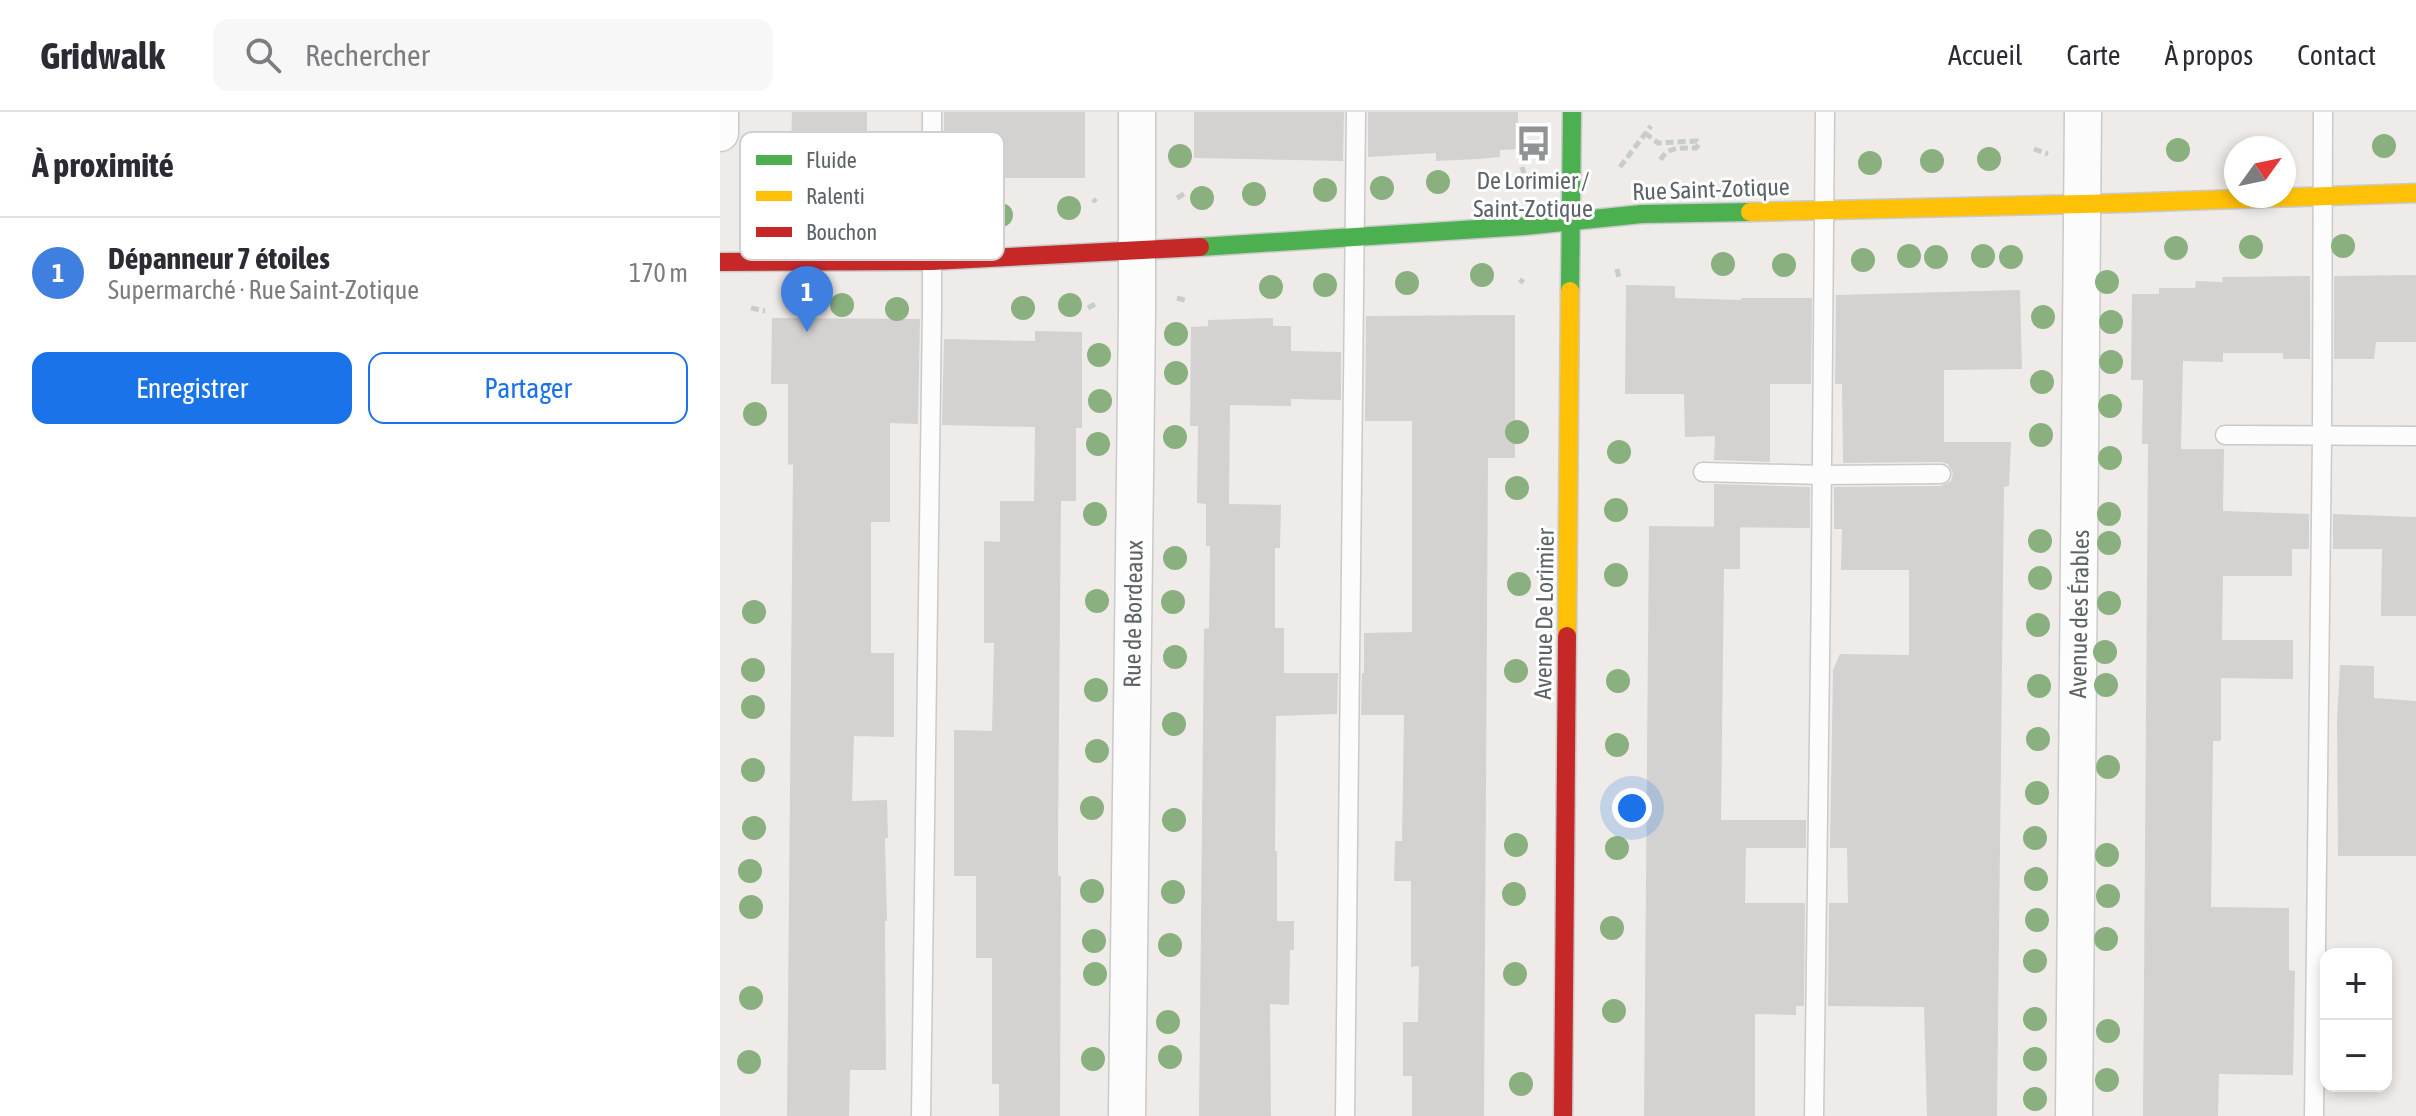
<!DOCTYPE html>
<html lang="fr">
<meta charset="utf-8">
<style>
:root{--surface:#fff;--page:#f7f7f7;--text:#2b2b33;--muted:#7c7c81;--line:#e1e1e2;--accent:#1a73e8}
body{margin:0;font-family:"Asap Condensed",sans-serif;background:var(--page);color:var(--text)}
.controls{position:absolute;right:24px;bottom:24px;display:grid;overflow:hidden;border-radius:16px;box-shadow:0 4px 12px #0003}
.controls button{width:72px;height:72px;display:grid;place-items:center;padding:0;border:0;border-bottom:2px solid var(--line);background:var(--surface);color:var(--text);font:40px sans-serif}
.compass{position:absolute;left:1504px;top:24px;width:72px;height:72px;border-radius:50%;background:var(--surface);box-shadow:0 4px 12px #0003;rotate:57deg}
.you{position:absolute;left:912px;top:696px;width:28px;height:28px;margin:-20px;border:6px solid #fff;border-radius:50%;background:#1a73e8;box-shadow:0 0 0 12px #1a73e833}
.badge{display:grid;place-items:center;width:52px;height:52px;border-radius:50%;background:var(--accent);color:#fff;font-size:26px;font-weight:700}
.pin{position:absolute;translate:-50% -66px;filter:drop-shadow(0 2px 4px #0008)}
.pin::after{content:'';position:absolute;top:42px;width:28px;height:24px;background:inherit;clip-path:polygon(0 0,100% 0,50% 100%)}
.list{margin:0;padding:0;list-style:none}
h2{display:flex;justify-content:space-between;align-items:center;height:104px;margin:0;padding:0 32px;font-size:34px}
h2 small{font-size:26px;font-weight:400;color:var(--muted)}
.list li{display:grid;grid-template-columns:52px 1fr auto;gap:24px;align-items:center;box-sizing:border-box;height:112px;padding:0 32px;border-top:2px solid var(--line)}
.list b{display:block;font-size:30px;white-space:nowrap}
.list p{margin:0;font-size:26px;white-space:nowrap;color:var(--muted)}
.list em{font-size:26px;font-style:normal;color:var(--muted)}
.actions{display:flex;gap:16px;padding:24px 32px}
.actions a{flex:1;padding:18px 0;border:2px solid var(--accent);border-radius:16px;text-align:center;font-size:28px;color:var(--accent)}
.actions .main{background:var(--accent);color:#fff}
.icon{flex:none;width:44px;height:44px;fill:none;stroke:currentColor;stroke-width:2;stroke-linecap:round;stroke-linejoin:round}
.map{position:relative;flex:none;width:1696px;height:1004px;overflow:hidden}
header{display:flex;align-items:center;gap:48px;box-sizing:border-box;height:112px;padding:0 40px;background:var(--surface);border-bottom:2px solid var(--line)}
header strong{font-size:38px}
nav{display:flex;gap:44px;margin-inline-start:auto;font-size:28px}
.search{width:560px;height:72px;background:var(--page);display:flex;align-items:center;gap:20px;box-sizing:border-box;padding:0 28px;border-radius:16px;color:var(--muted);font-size:30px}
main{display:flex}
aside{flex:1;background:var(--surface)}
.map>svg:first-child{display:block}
.building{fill:#d4d2d1}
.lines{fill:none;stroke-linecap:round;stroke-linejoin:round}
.lane-casing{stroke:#cacaca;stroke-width:21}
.street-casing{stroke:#cacaca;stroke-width:39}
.fast-casing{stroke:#c9caca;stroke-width:21}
.slow-casing{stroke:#c9caca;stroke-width:21}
.jam-casing{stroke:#c9caca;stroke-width:21}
.path{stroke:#c7cdc9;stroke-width:5;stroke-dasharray:8 4;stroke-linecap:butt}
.lane{stroke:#fcfcfc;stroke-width:18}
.street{stroke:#fcfcfc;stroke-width:36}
.fast{stroke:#4caf50;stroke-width:18}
.slow{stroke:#ffc107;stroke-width:18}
.jam{stroke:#c62828;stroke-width:18}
.tree{fill:#8ab080}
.labels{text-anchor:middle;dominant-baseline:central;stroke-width:6;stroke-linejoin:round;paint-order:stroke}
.poi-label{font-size:24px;fill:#5c6367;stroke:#fff}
.street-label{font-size:24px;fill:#5c6367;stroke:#fff}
.key{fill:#fff;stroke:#ced0d1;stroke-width:2}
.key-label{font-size:22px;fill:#5c6367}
</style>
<header>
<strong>Gridwalk</strong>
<div class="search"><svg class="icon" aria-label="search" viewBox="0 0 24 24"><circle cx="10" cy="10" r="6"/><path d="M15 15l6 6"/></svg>Rechercher</div>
<nav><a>Accueil</a><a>Carte</a><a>À propos</a><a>Contact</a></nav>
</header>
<main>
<aside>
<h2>À proximité<small></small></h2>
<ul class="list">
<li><span class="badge" style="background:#3f7fe0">1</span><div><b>Dépanneur 7 étoiles</b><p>Supermarché · Rue Saint-Zotique</p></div><em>170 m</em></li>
</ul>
<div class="actions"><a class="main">Enregistrer</a><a>Partager</a></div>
</aside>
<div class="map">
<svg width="1696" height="1004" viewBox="0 0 1696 1004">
<rect width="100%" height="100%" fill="#eeebe8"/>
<g class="building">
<path d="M72 0H147V35H200L198 97H55V35H71Z"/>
<path d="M224 0H365V66H271L270 82 224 81Z"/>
<path d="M474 0H624L623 49 474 46Z"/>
<path d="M648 0H798V37L780 38V45L759 47 716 49V41L648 45Z"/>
<path d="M1696 163V230H1656L1654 247H1614V164Z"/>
<path d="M1590 164V247H1563V241H1503V250L1463 249 1461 337H1504L1503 399 1589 402V437H1572V464H1503L1502 528H1573V567L1501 566V629H1493L1491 795 1569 796V858L1575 859 1573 963 1499 962 1498 1004H1423L1428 332H1422L1423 268H1411L1412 182H1439V176H1475L1476 169 1503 170 1502 165Z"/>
<path d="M906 173 955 174V186L1021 188V186H1092L1091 272H1050V350L994 348 995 324 965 325 964 282H905Z"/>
<path d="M1300 178 1302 257 1224 258V330H1291L1289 374 1284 375 1277 1004H1207L1204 895 1108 894 1109 791H1128L1127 736H1110L1113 558 1120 542 1189 543V458H1121L1122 417H1114V375L1221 374 1231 369 1233 361 1228 352 1221 350 1123 351 1122 272H1115L1116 183Z"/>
<path d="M795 203V346H768L764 1004H692V964H683V910H698L699 854 691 855V769H674L675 729H682L684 603H641L642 561H644V521L692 520V309H645L646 204Z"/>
<path d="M52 206 200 207 198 312 170 311V410H151V541H174V625L134 624 132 689 167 688 168 726H165L167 809H165L166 958H130L129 1004H67L73 352 68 353V272H51Z"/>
<path d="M553 206V214H571V239L621 240V288L571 287V294L510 293 509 392 561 393 560 436H555V516H564V561H618L617 602 556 604 555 739H557V809H574V838H570L569 893 550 892 551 1004H479L484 517 489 516 490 434H486V392L477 391 478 314H470L471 215 488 214V208Z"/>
<path d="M315 219 362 220V316H356V389H341L338 723V764H341L340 1004H279V972H272V846H256V764H234V618L272 619 274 531H264V429L280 430V389H314L315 315 222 313 224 227 315 229Z"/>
<path d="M994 372 1090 375V416L994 415Z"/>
<path d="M1613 402 1696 405V504H1661L1662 437H1613Z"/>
<path d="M929 414 1020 415V457H1004L1001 708H1086V736H1026L1025 791H1085L1084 894H1076V903L1035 902V1004H924Z"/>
<path d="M1620 553 1654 554V586L1696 589V744H1618L1617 607Z"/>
</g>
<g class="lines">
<defs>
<g id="lane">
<path d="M1505 323 1696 324"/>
<path d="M983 360 1104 363 1221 362"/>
<path d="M201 1004 212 197V0"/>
<path d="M625 1004 636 0"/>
<path d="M1094 1004C1099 669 1103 335 1105 0"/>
<path d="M1594 1004 1602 324 1603 0"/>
</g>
<g id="street">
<path d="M0 21V0"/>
<path d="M407 1004 417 201V0"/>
<path d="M1354 1004 1363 0"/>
</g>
<g id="fast">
<path d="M480 135 804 114 922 102 1030 100"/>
<path d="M850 179 852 0"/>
</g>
<g id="slow">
<path d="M1030 100 1403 91 1696 81"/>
<path d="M847 524 850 179"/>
</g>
<g id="jam">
<path d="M0 150 212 149 480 135"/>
<path d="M843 1004 847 524"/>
</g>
</defs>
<use href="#lane" class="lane-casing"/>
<use href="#street" class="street-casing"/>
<use href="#fast" class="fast-casing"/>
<use href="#slow" class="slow-casing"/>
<use href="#jam" class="jam-casing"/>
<g class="path">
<path d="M925 21 938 31 977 29 979 32 976 36C959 36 946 34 939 51"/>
<path d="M1314 37 1328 42"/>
<path d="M802 55 804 61"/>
<path d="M900 55 931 14"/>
<path d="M457 86 467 80"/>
<path d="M373 87 376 90"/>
<path d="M39 106 44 101"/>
<path d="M897 157 899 166"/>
<path d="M800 171 803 167"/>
<path d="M457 186 468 189"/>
<path d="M31 196 45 199"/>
<path d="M368 196 377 191"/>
</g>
<use href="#lane" class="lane"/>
<use href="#street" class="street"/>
<use href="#fast" class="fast"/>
<use href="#slow" class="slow"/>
<use href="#jam" class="jam"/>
</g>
<g class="tree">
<circle cx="1664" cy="34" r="12"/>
<circle cx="1458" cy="38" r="12"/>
<circle cx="460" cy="44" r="12"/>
<circle cx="1269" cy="47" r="12"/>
<circle cx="1212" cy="49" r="12"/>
<circle cx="1150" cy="51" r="12"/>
<circle cx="718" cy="70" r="12"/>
<circle cx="662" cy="76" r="12"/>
<circle cx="605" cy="78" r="12"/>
<circle cx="534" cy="82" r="12"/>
<circle cx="482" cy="86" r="12"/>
<circle cx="349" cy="96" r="12"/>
<circle cx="281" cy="103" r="12"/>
<circle cx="1623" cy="134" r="12"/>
<circle cx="1531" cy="135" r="12"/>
<circle cx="1456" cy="136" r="12"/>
<circle cx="1189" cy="144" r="12"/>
<circle cx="1263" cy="144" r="12"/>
<circle cx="1216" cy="145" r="12"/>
<circle cx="1291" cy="145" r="12"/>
<circle cx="1143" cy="148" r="12"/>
<circle cx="1003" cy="152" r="12"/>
<circle cx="1064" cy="153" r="12"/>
<circle cx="762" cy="163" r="12"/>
<circle cx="1387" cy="170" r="12"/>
<circle cx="687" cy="171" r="12"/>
<circle cx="605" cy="173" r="12"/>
<circle cx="551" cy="175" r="12"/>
<circle cx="122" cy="193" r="12"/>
<circle cx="350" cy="193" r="12"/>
<circle cx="303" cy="196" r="12"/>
<circle cx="177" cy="197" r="12"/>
<circle cx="1323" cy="205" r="12"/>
<circle cx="1391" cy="210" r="12"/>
<circle cx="456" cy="222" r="12"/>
<circle cx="379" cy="243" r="12"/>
<circle cx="1391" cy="250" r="12"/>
<circle cx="456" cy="261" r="12"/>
<circle cx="1322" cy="270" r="12"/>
<circle cx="380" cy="289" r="12"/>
<circle cx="1390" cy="294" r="12"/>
<circle cx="35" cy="302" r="12"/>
<circle cx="797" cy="320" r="12"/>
<circle cx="1321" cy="323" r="12"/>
<circle cx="455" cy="325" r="12"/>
<circle cx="378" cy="332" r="12"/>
<circle cx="899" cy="340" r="12"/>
<circle cx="1390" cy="346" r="12"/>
<circle cx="797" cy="376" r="12"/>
<circle cx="896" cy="398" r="12"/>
<circle cx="375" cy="402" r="12"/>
<circle cx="1389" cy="402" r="12"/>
<circle cx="1320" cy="429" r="12"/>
<circle cx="1389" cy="431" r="12"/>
<circle cx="455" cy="446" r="12"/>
<circle cx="896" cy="463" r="12"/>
<circle cx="1320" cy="466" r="12"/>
<circle cx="799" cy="472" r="12"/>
<circle cx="377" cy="489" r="12"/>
<circle cx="453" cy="490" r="12"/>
<circle cx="1389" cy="491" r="12"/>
<circle cx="34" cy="500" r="12"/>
<circle cx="1318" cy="513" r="12"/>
<circle cx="1385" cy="540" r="12"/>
<circle cx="455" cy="545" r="12"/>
<circle cx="33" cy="558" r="12"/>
<circle cx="796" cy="559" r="12"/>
<circle cx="898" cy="569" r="12"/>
<circle cx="1386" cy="573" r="12"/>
<circle cx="1319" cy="574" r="12"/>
<circle cx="376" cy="578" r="12"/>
<circle cx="33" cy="595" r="12"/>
<circle cx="454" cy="612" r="12"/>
<circle cx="1318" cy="627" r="12"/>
<circle cx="897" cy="633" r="12"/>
<circle cx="377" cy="639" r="12"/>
<circle cx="1388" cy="655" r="12"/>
<circle cx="33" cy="658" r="12"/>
<circle cx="1317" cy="681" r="12"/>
<circle cx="372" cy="696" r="12"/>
<circle cx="454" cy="708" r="12"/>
<circle cx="34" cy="716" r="12"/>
<circle cx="1315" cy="726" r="12"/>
<circle cx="796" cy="733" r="12"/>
<circle cx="897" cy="736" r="12"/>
<circle cx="1387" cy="743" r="12"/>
<circle cx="30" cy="759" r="12"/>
<circle cx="1316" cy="767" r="12"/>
<circle cx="372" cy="779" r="12"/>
<circle cx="453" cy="780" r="12"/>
<circle cx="794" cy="782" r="12"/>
<circle cx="1388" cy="784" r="12"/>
<circle cx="31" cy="795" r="12"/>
<circle cx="1317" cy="808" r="12"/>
<circle cx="892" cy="816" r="12"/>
<circle cx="1386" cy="827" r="12"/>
<circle cx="374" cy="829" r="12"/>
<circle cx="450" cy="833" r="12"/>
<circle cx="1315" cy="849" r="12"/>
<circle cx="375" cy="862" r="12"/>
<circle cx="795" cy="862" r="12"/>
<circle cx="31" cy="886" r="12"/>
<circle cx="894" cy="899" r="12"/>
<circle cx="1315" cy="907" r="12"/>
<circle cx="448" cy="910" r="12"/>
<circle cx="1388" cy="919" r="12"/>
<circle cx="450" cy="945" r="12"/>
<circle cx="373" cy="947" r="12"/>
<circle cx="1315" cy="947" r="12"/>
<circle cx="29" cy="950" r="12"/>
<circle cx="1387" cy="968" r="12"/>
<circle cx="801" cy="972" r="12"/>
<circle cx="1315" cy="987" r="12"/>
</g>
<defs>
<symbol id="bus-bare" viewBox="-9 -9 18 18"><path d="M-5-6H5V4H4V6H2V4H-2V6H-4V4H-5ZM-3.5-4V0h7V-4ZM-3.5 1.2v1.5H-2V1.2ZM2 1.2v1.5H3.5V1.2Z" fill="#8f9394" stroke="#fff" stroke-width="2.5" paint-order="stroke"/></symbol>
</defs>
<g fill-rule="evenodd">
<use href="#bus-bare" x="788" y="6" width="51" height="51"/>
</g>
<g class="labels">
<g class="poi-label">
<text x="813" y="68">De Lorimier /<tspan x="813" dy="28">Saint-Zotique</tspan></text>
</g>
<g class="street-label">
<text transform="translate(991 77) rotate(-2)">Rue Saint-Zotique</text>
<text transform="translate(413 502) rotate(-89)">Rue de Bordeaux</text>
<text transform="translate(824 502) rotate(-89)">Avenue De Lorimier</text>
<text transform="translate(1359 502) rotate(-89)">Avenue des Érables</text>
</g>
</g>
<rect x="20" y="20" width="264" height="128" rx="12" class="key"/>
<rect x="36" y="43" width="36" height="10" fill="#4caf50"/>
<rect x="36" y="79" width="36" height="10" fill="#ffc107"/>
<rect x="36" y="115" width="36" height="10" fill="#c62828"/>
<g class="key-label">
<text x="86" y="56">Fluide</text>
<text x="86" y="92">Ralenti</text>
<text x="86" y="128">Bouchon</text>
</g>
</svg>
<div class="controls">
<button>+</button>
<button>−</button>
</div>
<svg class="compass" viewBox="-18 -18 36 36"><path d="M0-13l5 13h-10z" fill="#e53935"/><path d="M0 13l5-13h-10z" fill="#7c7c81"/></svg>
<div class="you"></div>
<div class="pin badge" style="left:87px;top:220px;background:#3f7fe0">1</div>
</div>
</main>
